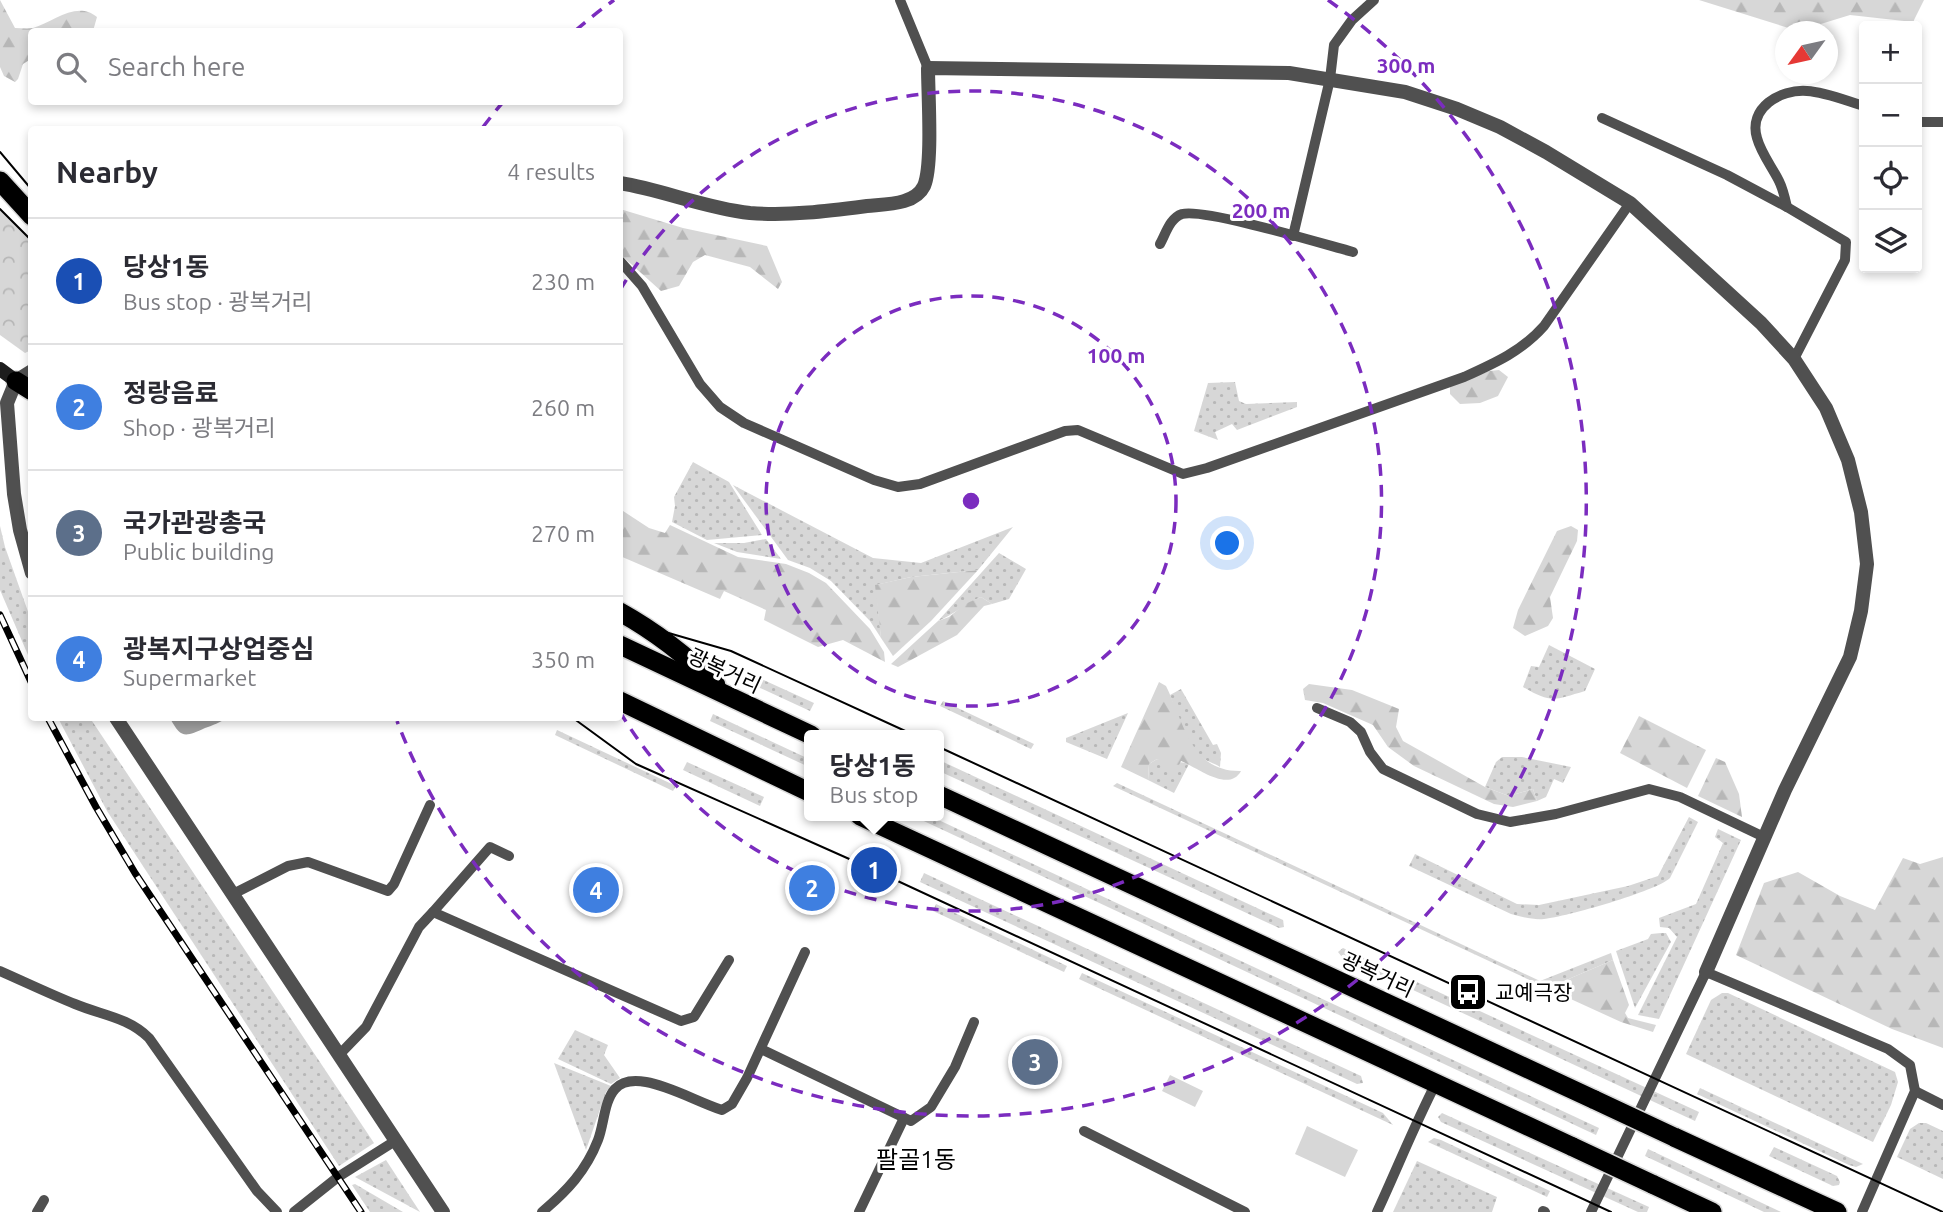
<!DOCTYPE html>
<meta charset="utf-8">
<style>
:root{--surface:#fff;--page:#f7f7f7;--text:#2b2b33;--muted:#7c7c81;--line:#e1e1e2;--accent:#000}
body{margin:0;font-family:Ubuntu,"Noto Sans KR",sans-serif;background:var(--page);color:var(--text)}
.controls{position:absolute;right:21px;top:21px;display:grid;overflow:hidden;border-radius:7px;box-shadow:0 4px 10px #0003}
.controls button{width:63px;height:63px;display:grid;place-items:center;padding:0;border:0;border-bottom:2px solid var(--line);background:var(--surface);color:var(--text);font:35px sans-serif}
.compass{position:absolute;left:1775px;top:21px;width:63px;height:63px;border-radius:50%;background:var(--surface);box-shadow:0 4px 10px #0003;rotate:237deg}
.you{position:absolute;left:1228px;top:544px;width:24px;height:24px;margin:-18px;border:5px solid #fff;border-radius:50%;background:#1a73e8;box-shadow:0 0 0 10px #1a73e833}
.badge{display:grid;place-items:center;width:46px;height:46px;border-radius:50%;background:var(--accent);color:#fff;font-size:23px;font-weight:700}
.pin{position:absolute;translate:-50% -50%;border:4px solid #fff;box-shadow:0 2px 7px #0006}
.popup{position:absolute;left:804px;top:730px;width:140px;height:91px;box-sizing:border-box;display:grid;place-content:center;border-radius:7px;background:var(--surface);filter:drop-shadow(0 2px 5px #0005);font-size:23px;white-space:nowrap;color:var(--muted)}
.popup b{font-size:26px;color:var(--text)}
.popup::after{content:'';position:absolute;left:50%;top:100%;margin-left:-14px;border:14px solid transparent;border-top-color:var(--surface)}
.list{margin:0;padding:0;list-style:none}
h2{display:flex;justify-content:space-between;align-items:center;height:91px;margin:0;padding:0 28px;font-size:30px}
h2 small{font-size:23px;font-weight:400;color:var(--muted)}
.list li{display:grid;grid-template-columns:46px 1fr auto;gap:21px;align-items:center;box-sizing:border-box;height:126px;padding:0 28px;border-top:2px solid var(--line)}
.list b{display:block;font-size:26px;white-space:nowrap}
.list p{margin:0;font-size:23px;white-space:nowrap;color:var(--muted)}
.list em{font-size:23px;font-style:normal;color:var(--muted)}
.icon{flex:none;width:38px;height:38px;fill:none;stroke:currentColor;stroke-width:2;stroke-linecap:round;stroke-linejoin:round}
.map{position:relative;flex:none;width:1943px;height:1212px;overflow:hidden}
.search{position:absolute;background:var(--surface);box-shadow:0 4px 10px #0003;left:28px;top:28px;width:595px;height:77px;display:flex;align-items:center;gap:18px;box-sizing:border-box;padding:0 24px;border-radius:7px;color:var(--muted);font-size:26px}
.panel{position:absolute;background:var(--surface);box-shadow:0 4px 10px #0003;left:28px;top:126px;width:595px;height:595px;border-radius:7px}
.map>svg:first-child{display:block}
.grass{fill:url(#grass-dots)}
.forest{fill:url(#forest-firs)}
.park{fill:url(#park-crowns)}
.garden{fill:#d7d7d7}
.water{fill:url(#water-ripples)}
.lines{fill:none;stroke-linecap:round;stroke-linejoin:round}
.trunk-casing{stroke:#dbdbdb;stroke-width:22}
.minor{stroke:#505050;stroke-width:10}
.tertiary{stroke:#505050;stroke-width:14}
.secondary{stroke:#1d1d1d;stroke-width:14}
.trunk{stroke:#000;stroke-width:19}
.tram{stroke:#000;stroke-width:2}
.rail-casing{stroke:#000;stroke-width:7}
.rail{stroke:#fff;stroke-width:4.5;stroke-dasharray:13;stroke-linecap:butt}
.trunk-bridge-casing{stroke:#dbdbdb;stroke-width:22;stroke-linecap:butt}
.trunk-bridge{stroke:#000;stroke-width:19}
.ring{fill:none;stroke:#7b2cbf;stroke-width:3.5;stroke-dasharray:12 9}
.labels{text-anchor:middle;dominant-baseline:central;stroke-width:6;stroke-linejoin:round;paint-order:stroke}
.street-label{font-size:21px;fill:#000;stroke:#fff}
.poi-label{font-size:21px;fill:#000;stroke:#fff;text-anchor:start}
.quarter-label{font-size:24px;fill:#000;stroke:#fff}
.centre{fill:#7b2cbf;stroke:#fff;stroke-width:3.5}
.ring-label{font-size:21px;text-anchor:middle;font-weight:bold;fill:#7b2cbf;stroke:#fff;stroke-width:6;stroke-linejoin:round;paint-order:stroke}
</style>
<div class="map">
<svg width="1943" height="1212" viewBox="0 0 1943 1212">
<defs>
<pattern id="grass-dots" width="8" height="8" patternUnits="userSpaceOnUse" patternTransform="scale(1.75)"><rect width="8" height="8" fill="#d7d7d7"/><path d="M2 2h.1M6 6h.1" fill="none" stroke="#b7b7b7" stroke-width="1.8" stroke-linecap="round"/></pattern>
<pattern id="forest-firs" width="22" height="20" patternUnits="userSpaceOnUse" patternTransform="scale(1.75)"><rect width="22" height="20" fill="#d7d7d7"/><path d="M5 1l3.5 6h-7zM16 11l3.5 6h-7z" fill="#b7b7b7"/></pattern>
<pattern id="park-crowns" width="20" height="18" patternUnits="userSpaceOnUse" patternTransform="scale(1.75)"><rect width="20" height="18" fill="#d7d7d7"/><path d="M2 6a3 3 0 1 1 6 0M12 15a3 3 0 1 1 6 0" fill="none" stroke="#b7b7b7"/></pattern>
<pattern id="water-ripples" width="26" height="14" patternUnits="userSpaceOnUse" patternTransform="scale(1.75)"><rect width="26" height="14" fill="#9e9e9e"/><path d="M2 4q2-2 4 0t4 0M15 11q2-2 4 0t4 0" fill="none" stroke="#868686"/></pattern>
</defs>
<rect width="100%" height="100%" fill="#fff"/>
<g class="grass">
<path d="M1235 382 1239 401 1246 404 1297 402V407L1237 430 1232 424 1215 432 1218 440 1194 431 1208 383Z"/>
<path d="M693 462 729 482 762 535 707 540 672 522 675 506 674 497Z"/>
<path d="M733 485 873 558 921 563 1013 527 978 570 911 577 876 585 881 638 870 621 831 581 810 568 788 560Z"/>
<path d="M0 526 5 547 31 620V662L0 590Z"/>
<path d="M766 539 781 559 737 552 714 543H744Z"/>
<path d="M999 553 1026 569 1009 599 992 604 981 597C965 604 953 615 938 621Z"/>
<path d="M1549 645 1595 669 1585 691C1554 700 1552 704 1523 687L1531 666 1539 667Z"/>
<path d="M733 666 814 703 810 711 732 675 729 670Z"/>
<path d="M1181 689 1213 745 1217 744 1221 753 1220 767C1214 763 1205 761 1200 756 1184 742 1177 714 1170 695Z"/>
<path d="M943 701 1034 744 1031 749 940 706Z"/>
<path d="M1128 713 1107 759 1066 742V738L1071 736Z"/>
<path d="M713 714 809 759V767L710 721Z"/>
<path d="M58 718H90L374 1143 339 1166 107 811Z"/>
<path d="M557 730 676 786 673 791 555 735Z"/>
<path d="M1502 757H1522L1571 767 1563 783 1554 779 1546 797 1537 801 1533 789 1509 796 1485 787 1496 762Z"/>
<path d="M1157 759C1167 764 1178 760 1189 764L1174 793 1148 780 1149 764Z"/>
<path d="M939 760 1283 920 1284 927 1279 928 939 771Z"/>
<path d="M687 762 764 797 760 806 683 770Z"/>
<path d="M1117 783 1540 981 1611 953 1613 960 1564 981 1551 990 1113 786Z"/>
<path d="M913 816H930L1599 1128 1596 1135Z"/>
<path d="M1689 817 1698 822 1670 878C1657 891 1565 917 1544 919 1533 920 1522 917 1511 914L1409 866 1415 854 1517 904 1539 905 1628 886 1658 876Z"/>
<path d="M1718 829 1741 840 1659 1019 1638 1015 1677 937 1669 928 1660 927 1659 918 1696 904 1723 843 1715 837Z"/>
<path d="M924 873 1361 1076 1363 1083 1357 1084 920 882Z"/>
<path d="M936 904 1067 966 1064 972 933 911Z"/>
<path d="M1661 933H1666L1671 942 1635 1008 1616 951 1648 939 1651 934Z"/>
<path d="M1343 948 1699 1112 1695 1121 1342 957 1338 952Z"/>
<path d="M1082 973 1383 1113 1393 1125 1079 979Z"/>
<path d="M1722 993H1728L1895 1072 1898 1082 1891 1105 1873 1142 1686 1054 1711 1000Z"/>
<path d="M575 1030 608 1045 604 1055 620 1078 611 1084 558 1059Z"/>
<path d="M554 1063 611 1086 606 1092 586 1150Z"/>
<path d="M1700 1088 1863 1164 1856 1167 1849 1165 1697 1094Z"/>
<path d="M1442 1113 1649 1207 1647 1212H1638L1441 1122 1438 1117Z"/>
<path d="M1919 1123H1926L1943 1131V1179L1897 1157 1910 1129Z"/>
<path d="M1434 1138 1441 1140 1550 1191 1547 1197 1428 1142Z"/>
<path d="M1774 1147 1837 1176 1840 1182 1839 1185 1833 1186 1769 1156Z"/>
<path d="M1648 1149 1781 1212H1764L1645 1156Z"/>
<path d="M386 1160 420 1212 355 1177Z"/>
<path d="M1417 1161 1497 1197 1492 1212H1393Z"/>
<path d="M355 1184 403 1212H370L352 1185Z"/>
</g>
<g class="forest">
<path d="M0 0 15 28C21 28 27 29 33 28 53 22 77 0 97 17L93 31 32 32 31 59 23 64 18 79 15 82 4 76 0 67Z"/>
<path d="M1699 0H1924L1913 22 1850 15 1798 31Z"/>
<path d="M620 209 683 228 767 246 782 282 778 289 750 267 705 255 693 262 679 286 661 291 620 254Z"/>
<path d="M1499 370 1508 377 1498 396 1480 403 1460 404 1450 394V386L1489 371Z"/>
<path d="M620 509 649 528 665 533 670 525 738 557 786 564 809 573 826 583 870 629 884 652 885 662 843 640 818 647 764 620 766 610 724 591 720 599 620 556Z"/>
<path d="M1571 526 1578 530 1577 541 1550 597 1553 618 1548 626 1525 636 1513 628 1518 610 1557 531Z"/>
<path d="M978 570 931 621 893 656 881 638 875 585 911 577Z"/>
<path d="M981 597 992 604 984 606 957 635 898 667 891 664 938 621 949 617 965 604Z"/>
<path d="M1159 682 1166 686C1184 722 1190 772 1241 771 1229 793 1198 768 1181 761L1177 769 1170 768 1157 759 1149 764 1148 780 1121 767Z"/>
<path d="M1309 684 1352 690 1399 709 1396 727 1403 741 1485 787 1509 796 1533 789 1537 801 1513 807 1494 804 1414 766 1388 747 1373 725 1323 703 1305 700 1303 689Z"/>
<path d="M1639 716 1706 750 1687 788 1620 753Z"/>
<path d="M1716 758 1725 762 1739 794 1742 817 1698 796Z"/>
<path d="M1943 857V1048L1892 1029 1736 955 1764 883 1798 872 1840 896 1875 910 1903 858 1920 864Z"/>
<path d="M1613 960 1629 1005 1625 1013 1628 1018 1656 1025 1653 1032 1621 1022 1551 990 1564 981Z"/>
</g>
<path class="park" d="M0 209 31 240V350L25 353 0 335Z"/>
<g class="garden">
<path d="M1170 1075 1203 1091 1195 1107 1162 1091Z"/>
<path d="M1307 1126 1358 1150 1345 1177 1295 1154Z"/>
</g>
<path class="water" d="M170 718H226C220 723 213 725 205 728 185 737 181 739 170 718Z"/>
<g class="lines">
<defs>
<g id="trunk">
<path d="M0 181 32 216"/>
<path d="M16 381 32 391"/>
<path d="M620 612C656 632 687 656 716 685"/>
<path d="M620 645 811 735"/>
<path d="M620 701 809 792"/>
<path d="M939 795 1595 1100"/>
<path d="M860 816 1573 1147"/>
<path d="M1674 1137 1837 1212"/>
<path d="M1652 1184 1712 1212"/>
</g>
</defs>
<use href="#trunk" class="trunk-casing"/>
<g class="minor">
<path d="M900 0 928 68"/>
<path d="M1602 118 1727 175 1787 207 1846 242 1845 260 1794 359"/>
<path d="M1917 122H1943"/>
<path d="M1787 207C1785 198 1783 189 1779 181 1772 167 1761 153 1757 138 1748 108 1780 89 1807 91 1825 92 1847 101 1864 106"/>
<path d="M1293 236 1330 79 1334 45 1352 20 1374 0"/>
<path d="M1160 244C1166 233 1170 218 1182 214 1205 208 1323 244 1353 252"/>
<path d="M620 261 642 286 700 384 720 407 744 423 874 480 898 487 920 484 1065 431 1078 430 1183 474 1207 468 1464 377C1495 363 1522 351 1544 326L1630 203"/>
<path d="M1317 708 1350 722 1361 732 1370 752 1383 769 1477 814 1510 822 1556 814 1649 789 1680 797 1764 837"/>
<path d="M233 894 288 866 308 862 388 891 394 884 430 805"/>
<path d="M433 912 490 847 509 856"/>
<path d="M0 971C25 982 50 994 75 1004 101 1015 128 1017 149 1038L257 1191 277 1212"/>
<path d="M761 1049 911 1121 931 1107 955 1067 974 1022"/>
<path d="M339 1055 366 1027 419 927 433 912 681 1021 694 1017 729 960"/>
<path d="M1915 1091 1943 1105"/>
<path d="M1084 1131 1245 1212"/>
<path d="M1543 1211 1545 1212"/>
<path d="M37 1212 44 1200"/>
<path d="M294 1212 338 1177 395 1141"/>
<path d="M542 1212C567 1191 586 1171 598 1140 604 1125 604 1101 615 1089 623 1080 635 1080 646 1082 670 1086 698 1102 722 1110L732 1104 747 1078 805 952"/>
<path d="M859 1212 904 1118"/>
<path d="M1377 1212C1397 1169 1414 1126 1436 1083"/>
<path d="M1591 1212 1706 972 1888 1049 1910 1065 1915 1091 1862 1212"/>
</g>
<g class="tertiary">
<path d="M620 183C663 190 705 208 750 213 790 216 828 211 867 206 886 204 915 205 924 186 933 165 928 94 928 68L1289 73 1405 92 1457 109 1500 127 1546 152 1630 203 1761 323 1794 359 1826 408 1848 460 1861 512 1867 564 1861 611 1850 657 1785 790 1706 972"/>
<path d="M32 371 16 381 7 403 14 494 20 530 32 573"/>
<path d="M116 718 443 1212"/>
</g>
<path class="secondary" d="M0 369 16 381"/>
<use href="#trunk" class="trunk"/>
<g class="tram">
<path d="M0 152 32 190"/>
<path d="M0 209 32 241"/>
<path d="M620 619 731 651 914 735"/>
<path d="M573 718 636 764 874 870 1611 1212"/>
<path d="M939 747 1943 1212"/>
</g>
<defs>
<g id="rail">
<path d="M0 615 32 684"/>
<path d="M48 718 96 807 135 873 361 1212"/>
</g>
</defs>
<use href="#rail" class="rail-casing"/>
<use href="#rail" class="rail"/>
<defs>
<g id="trunk-bridge">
<path d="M1595 1100 1674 1137"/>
<path d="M1573 1147 1652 1184"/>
</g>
</defs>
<use href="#trunk-bridge" class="trunk-bridge-casing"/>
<use href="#trunk-bridge" class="trunk-bridge"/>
</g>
<g class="ring">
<circle cx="971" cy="501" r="205"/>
<path d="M620 290A410 410 0 1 1 620 712"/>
<path d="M483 127A615 615 0 0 1 503 102M576 30A615 615 0 0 1 614 0M1328 0A615 615 0 1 1 397 721"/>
</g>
<defs>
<symbol id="bus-square" viewBox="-11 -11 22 22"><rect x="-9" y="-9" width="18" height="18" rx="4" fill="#000" stroke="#fff"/><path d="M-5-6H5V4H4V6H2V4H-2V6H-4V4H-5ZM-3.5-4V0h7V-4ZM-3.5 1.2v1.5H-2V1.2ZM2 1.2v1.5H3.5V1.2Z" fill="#fff"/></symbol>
</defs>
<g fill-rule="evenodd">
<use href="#bus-square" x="1446" y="970" width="44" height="44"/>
</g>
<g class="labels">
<g class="street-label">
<text transform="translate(725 670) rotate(25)">광복거리</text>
<text transform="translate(1378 974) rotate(25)">광복거리</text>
</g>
<g class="poi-label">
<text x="1495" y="992">교예극장</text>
</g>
<g class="quarter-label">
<text x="916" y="1159">팔골1동</text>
</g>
</g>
<circle cx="971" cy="501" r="10" class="centre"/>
<g class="ring-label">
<text x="1406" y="73">300 m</text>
<text x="1261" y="218">200 m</text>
<text x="1116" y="363">100 m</text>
</g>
</svg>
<div class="controls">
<button>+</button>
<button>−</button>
<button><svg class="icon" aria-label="locate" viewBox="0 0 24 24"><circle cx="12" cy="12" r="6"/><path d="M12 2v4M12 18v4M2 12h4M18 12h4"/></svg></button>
<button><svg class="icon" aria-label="layers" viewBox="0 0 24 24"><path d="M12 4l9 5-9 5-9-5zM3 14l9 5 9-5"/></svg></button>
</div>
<svg class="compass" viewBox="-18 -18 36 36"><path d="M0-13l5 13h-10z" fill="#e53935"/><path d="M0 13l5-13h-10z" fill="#7c7c81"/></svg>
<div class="you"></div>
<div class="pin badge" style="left:874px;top:870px;background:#1a4fb4">1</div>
<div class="popup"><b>당상1동</b>Bus stop</div>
<div class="pin badge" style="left:812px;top:888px;background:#3f7fe0">2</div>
<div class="pin badge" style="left:1035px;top:1062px;background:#5c6f8a">3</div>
<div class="pin badge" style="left:596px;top:890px;background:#3f7fe0">4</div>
<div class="search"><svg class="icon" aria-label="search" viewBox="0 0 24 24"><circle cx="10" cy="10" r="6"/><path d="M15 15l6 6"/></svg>Search here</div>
<section class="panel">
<h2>Nearby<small>4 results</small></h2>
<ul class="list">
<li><span class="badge" style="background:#1a4fb4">1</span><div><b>당상1동</b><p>Bus stop · 광복거리</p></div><em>230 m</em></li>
<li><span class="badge" style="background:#3f7fe0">2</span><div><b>정랑음료</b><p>Shop · 광복거리</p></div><em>260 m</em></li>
<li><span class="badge" style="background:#5c6f8a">3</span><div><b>국가관광총국</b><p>Public building</p></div><em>270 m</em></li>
<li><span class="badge" style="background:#3f7fe0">4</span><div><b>광복지구상업중심</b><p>Supermarket</p></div><em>350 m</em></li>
</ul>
</section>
</div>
